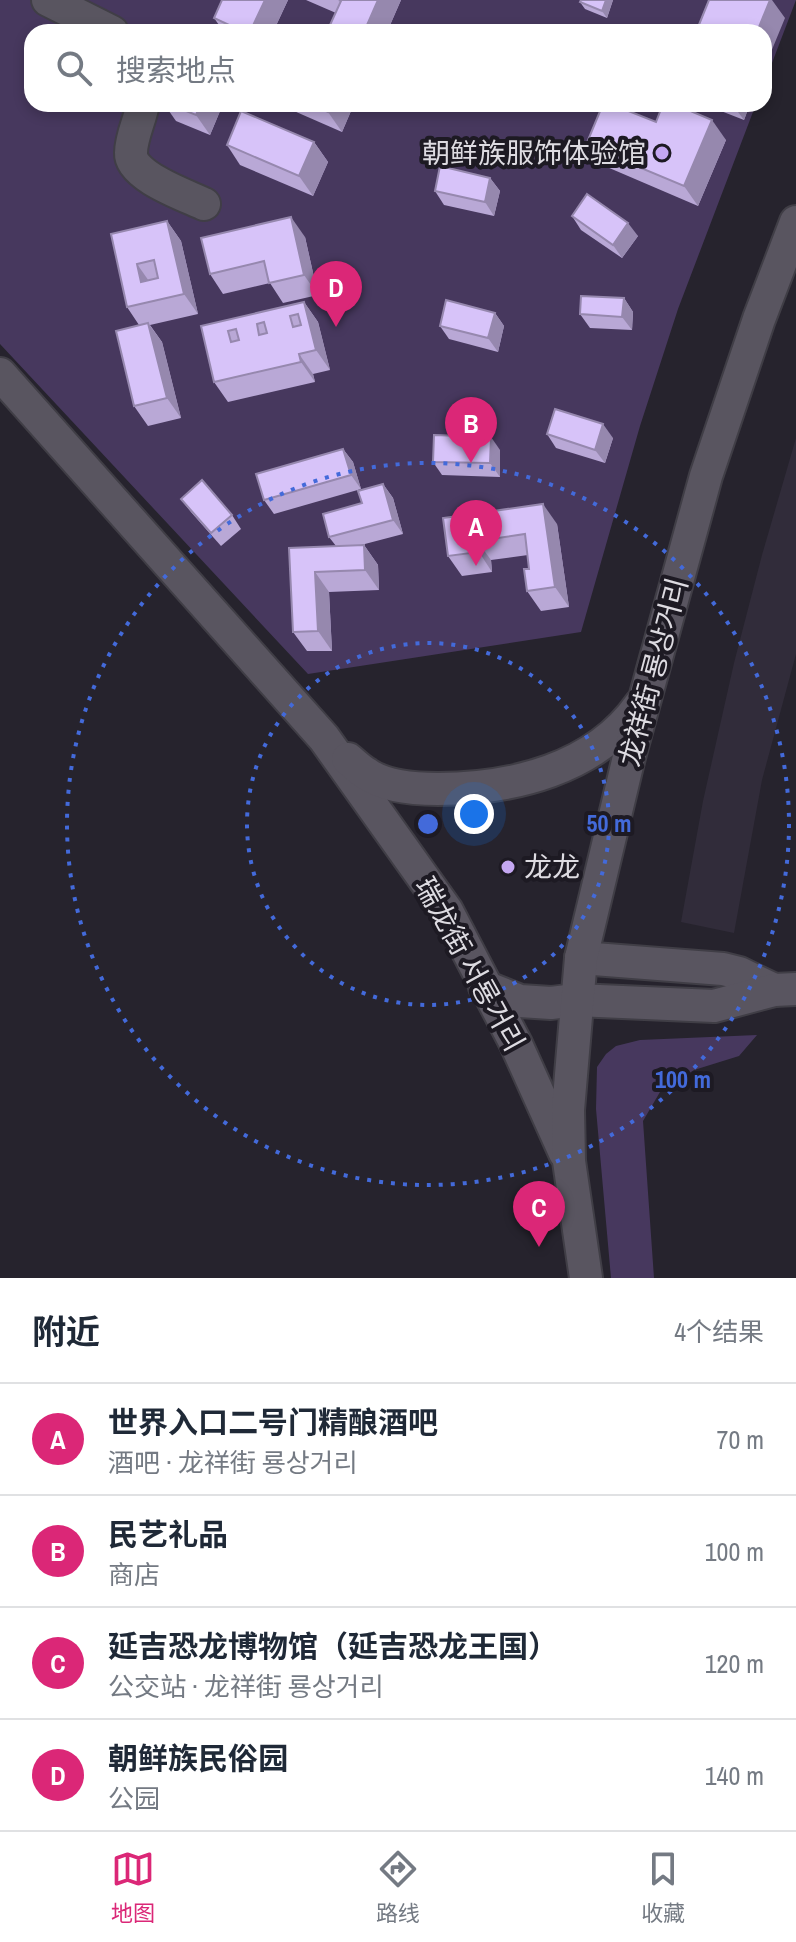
<!DOCTYPE html>
<html lang="zh">
<meta charset="utf-8">
<style>
:root{--surface:#fff;--page:#f6f6f7;--text:#1f2937;--muted:#747a83;--line:#e0e1e3;--accent:#db2777}
body{margin:0;font-family:"Archivo Narrow","Noto Sans SC","Noto Sans KR",sans-serif;background:var(--page);color:var(--text)}
.you{position:absolute;left:474px;top:814px;width:28px;height:28px;margin:-20px;border:6px solid #fff;border-radius:50%;background:#1a73e8;box-shadow:0 0 0 12px #1a73e833}
.badge{display:grid;place-items:center;width:52px;height:52px;border-radius:50%;background:var(--accent);color:#fff;font-size:26px;font-weight:700}
.pin{position:absolute;translate:-50% -66px;filter:drop-shadow(0 2px 4px #0008)}
.pin::after{content:'';position:absolute;top:42px;width:28px;height:24px;background:inherit;clip-path:polygon(0 0,100% 0,50% 100%)}
.list{margin:0;padding:0;list-style:none}
h2{display:flex;justify-content:space-between;align-items:center;height:104px;margin:0;padding:0 32px;font-size:34px}
h2 small{font-size:26px;font-weight:400;color:var(--muted)}
.list li{display:grid;grid-template-columns:52px 1fr auto;gap:24px;align-items:center;box-sizing:border-box;height:112px;padding:0 32px;border-top:2px solid var(--line)}
.list b{display:block;font-size:30px;white-space:nowrap}
.list p{margin:0;font-size:26px;white-space:nowrap;color:var(--muted)}
.list em{font-size:26px;font-style:normal;color:var(--muted)}
.icon{flex:none;width:44px;height:44px;fill:none;stroke:currentColor;stroke-width:2;stroke-linecap:round;stroke-linejoin:round}
.map{position:relative;flex:none;width:796px;height:1278px;overflow:hidden}
.search{position:absolute;background:var(--surface);box-shadow:0 4px 12px #0003;left:24px;right:24px;top:24px;height:88px;display:flex;align-items:center;gap:20px;box-sizing:border-box;padding:0 28px;border-radius:24px;color:var(--muted);font-size:30px}
.sheet{height:552px;background:var(--surface)}
nav{display:flex;justify-content:space-around;align-items:center;box-sizing:border-box;height:112px;border-top:2px solid var(--line);background:var(--surface);font-size:22px;color:var(--muted)}
nav a{display:grid;justify-items:center;gap:4px}
nav .on{color:var(--accent)}
.map>svg:first-child{display:block}
.built{fill:#312c3a}
.green{fill:#47385e}
.lines{fill:none;stroke-linecap:round;stroke-linejoin:round}
.minor-casing{stroke:#403e46;stroke-width:36}
.minor{stroke:#595560;stroke-width:32}
.wall{fill:#b9a8d6}
.shaded-wall{fill:#9688ae}
.building{fill:#d7c3f9;stroke:#9688ae;stroke-width:2;fill-rule:evenodd}
.ring{fill:none;stroke:#436ada;stroke-width:4;stroke-dasharray:4 8}
.poi-dot{fill:#c4a7f1;stroke:#1d1a23;stroke-width:3}
.labels{text-anchor:middle;dominant-baseline:central;stroke-width:8;stroke-linejoin:round;paint-order:stroke}
.poi-label{font-size:28px;fill:#dddbe1;stroke:#1d1a23;text-anchor:end}
.street-label{font-size:28px;fill:#dddbe1;stroke:#1d1a23}
.centre{fill:#436ada;stroke:#1d1a23;stroke-width:4}
.ring-label{font-size:24px;text-anchor:middle;font-weight:bold;fill:#436ada;stroke:#1d1a23;stroke-width:8;stroke-linejoin:round;paint-order:stroke}
</style>
<div class="map">
<svg width="796" height="1278" viewBox="0 0 796 1278">
<rect width="100%" height="100%" fill="#26232d"/>
<path class="built" d="M796 438V654L762 780 734 933 681 922 703 801 734 663 762 555Z"/>
<g class="green">
<path d="M0 0H796L764 84V32H32V104H756L678 309 640 426 581 632 308 674 0 344Z"/>
<path d="M757 1035 739 1056 694 1070 660 1092 643 1121 654 1278H611L596 1109 597 1067 606 1054 616 1046 640 1040Z"/>
</g>
<g class="lines">
<defs>
<g id="minor">
<path d="M48 0 112 32"/>
<path d="M143 104C140 120 131 137 131 153 130 176 185 195 204 204"/>
<path d="M0 374 324 738 447 911 516 1044 565 1153"/>
<path d="M348 759C354 764 360 770 367 774 386 787 415 789 438 789 512 789 595 769 640 705"/>
<path d="M581 958 723 969 739 973 774 990"/>
<path d="M485 987 520 1001 551 1003 576 1000 714 1006 774 990 796 989"/>
<path d="M586 1278 569 1161 568 1110 581 958 629 757 706 476 759 319 796 222"/>
</g>
</defs>
<use href="#minor" class="minor-casing"/>
<use href="#minor" class="minor"/>
</g>
<g class="wall">
<path d="M222 0H288L273 32H224L214 18Z"/>
<path d="M306 0H401L387 32H335L330 25 336 13Z"/>
<path d="M581 0H613L607 18 585 9 580 2Z"/>
<path d="M164 104H223L210 135 176 121Z"/>
<path d="M278 104H354L342 132Z"/>
<path d="M531 104H550L546 111Z"/>
<path d="M703 104H750L744 120Z"/>
<path d="M656 122 726 140 698 206 600 164 586 145Z"/>
<path d="M314 142 328 162 313 196 240 165 227 145Z"/>
<path d="M490 178 500 191 494 216 444 205 435 191Z"/>
<path d="M572 216 638 236 622 258 581 230Z"/>
<path d="M167 221 181 241 198 314 150 325 162 342 181 418 148 426 134 406 139 325 127 307 111 234Z"/>
<path d="M305 237 318 295 283 303 270 283 223 294 210 274Z"/>
<path d="M624 298 633 312 632 330 590 328 580 314Z"/>
<path d="M304 302 318 322 330 370 313 374 315 382 228 402 214 382 201 326Z"/>
<path d="M495 313 504 326 498 352 449 339 440 326Z"/>
<path d="M547 434 613 438 605 463 556 448Z"/>
<path d="M343 449 353 462 361 489 274 514 264 500Z"/>
<path d="M500 450V477L442 475 433 462Z"/>
<path d="M383 484 393 498 403 534 361 545H364L378 565 379 590 329 592 332 651H307L293 632 289 548 336 546 329 537 362 503Z"/>
<path d="M181 499 232 515 241 529 221 546 191 512Z"/>
<path d="M443 518 557 524 569 607 541 611 527 591 529 569 528 555 491 560 492 572 462 576 448 556Z"/>
</g>
<g class="shaded-wall">
<path d="M265 0H288L273 32H250Z"/>
<path d="M378 0H401L387 32H364Z"/>
<path d="M606 0H613L607 18 602 11Z"/>
<path d="M770 0H772L785 18 764 69V32H757Z"/>
<path d="M201 104H223L210 135 196 115Z"/>
<path d="M332 104H354L342 132 328 112Z"/>
<path d="M541 104H550L546 111Z"/>
<path d="M732 104H750L744 120Z"/>
<path d="M712 120 726 140 698 206 684 186Z"/>
<path d="M314 142 328 162 313 196 299 176Z"/>
<path d="M490 178 500 191 494 216 485 202Z"/>
<path d="M291 217 305 237 318 295 304 275Z"/>
<path d="M167 221 181 241 198 314 184 294Z"/>
<path d="M628 223 638 236 622 258 613 245Z"/>
<path d="M137 264 151 284 155 302 141 282Z"/>
<path d="M624 298 633 312 632 330 622 317Z"/>
<path d="M304 302 318 322 330 370 316 350Z"/>
<path d="M495 313 504 326 498 352 488 338Z"/>
<path d="M148 323 162 342 181 418 167 398Z"/>
<path d="M299 354 313 374 315 382 301 362Z"/>
<path d="M603 424 613 438 605 463 595 450Z"/>
<path d="M491 437 500 450V477L490 463Z"/>
<path d="M343 449 353 462 361 489 351 475Z"/>
<path d="M383 484 393 498 403 534 393 520Z"/>
<path d="M543 504 557 524 569 607 555 587Z"/>
<path d="M477 541 491 560 492 572 479 552Z"/>
<path d="M364 545 378 565 379 590 365 570Z"/>
<path d="M315 572 329 592 332 651 318 631Z"/>
</g>
<g class="building">
<path d="M222 0H265L250 32H244L214 18Z"/>
<path d="M339 0H378L364 32H345L330 25 341 1Z"/>
<path d="M581 0H606L602 11 580 2Z"/>
<path d="M709 0H770L757 32H696Z"/>
<path d="M169 104H201L196 115Z"/>
<path d="M310 104H332L328 112Z"/>
<path d="M603 104H611L656 122 663 104H674L712 120 684 186 586 145Z"/>
<path d="M241 111 314 142 299 176 227 145Z"/>
<path d="M440 166 490 178 485 202 435 191Z"/>
<path d="M587 194 628 223 613 245 572 216Z"/>
<path d="M291 217 304 275 269 283 264 261 210 274 201 238Z"/>
<path d="M167 221 184 294 127 307 111 234ZM154 260 158 278 141 282 137 264Z"/>
<path d="M581 296 624 298 622 317 580 314Z"/>
<path d="M446 300 495 313 488 338 440 326Z"/>
<path d="M304 302 316 350 299 354 301 362 214 382 201 326ZM298 314 301 325 293 327 290 316ZM264 322 267 333 259 335 257 324ZM236 329 239 340 231 342 228 331Z"/>
<path d="M148 323 167 398 134 406 116 331Z"/>
<path d="M555 409 603 424 595 450 547 434Z"/>
<path d="M434 435 491 437 490 463 433 462Z"/>
<path d="M343 449 351 475 264 500 256 474Z"/>
<path d="M202 480 232 515 211 533 181 499Z"/>
<path d="M383 484 393 520 329 537 323 514 362 503 358 491Z"/>
<path d="M543 504 555 587 527 591 524 569H529L525 534 477 541 479 552 448 556 443 518Z"/>
<path d="M364 545 365 570 315 572 318 631 293 632 289 548Z"/>
</g>
<g class="ring">
<circle cx="428" cy="824" r="181"/>
<circle cx="428" cy="824" r="361"/>
</g>
<g class="poi-dot">
<circle cx="662" cy="153" r="8"/>
<circle cx="508" cy="867" r="8"/>
</g>
<g class="labels">
<g class="poi-label">
<text x="646" y="153">朝鲜族服饰体验馆</text>
<text x="524" y="867" text-anchor="start">龙龙</text>
</g>
<g class="street-label">
<text transform="translate(653 672) rotate(-75)">龙祥街 룡상거리</text>
<text transform="translate(470 964) rotate(61)">瑞龙街 서룡거리</text>
</g>
</g>
<circle cx="428" cy="824" r="12" class="centre"/>
<g class="ring-label">
<text x="609" y="832">50 m</text>
<text x="683" y="1088">100 m</text>
</g>
</svg>
<div class="you"></div>
<div class="pin badge" style="left:476px;top:566px">A</div>
<div class="pin badge" style="left:471px;top:463px">B</div>
<div class="pin badge" style="left:539px;top:1247px">C</div>
<div class="pin badge" style="left:336px;top:327px">D</div>
<div class="search"><svg class="icon" aria-label="search" viewBox="0 0 24 24"><circle cx="10" cy="10" r="6"/><path d="M15 15l6 6"/></svg>搜索地点</div>
</div>
<section class="sheet">
<h2>附近<small>4个结果</small></h2>
<ul class="list">
<li><span class="badge">A</span><div><b>世界入口二号门精酿酒吧</b><p>酒吧 · 龙祥街 룡상거리</p></div><em>70 m</em></li>
<li><span class="badge">B</span><div><b>民艺礼品</b><p>商店</p></div><em>100 m</em></li>
<li><span class="badge">C</span><div><b>延吉恐龙博物馆（延吉恐龙王国）</b><p>公交站 · 龙祥街 룡상거리</p></div><em>120 m</em></li>
<li><span class="badge">D</span><div><b>朝鲜族民俗园</b><p>公园</p></div><em>140 m</em></li>
</ul>
</section>
<nav>
<a class="on"><svg class="icon" aria-label="map" viewBox="0 0 24 24"><path d="M3 6l6-2 6 2 6-2v14l-6 2-6-2-6 2zM9 4v14M15 6v14"/></svg>地图</a>
<a><svg class="icon" aria-label="directions" viewBox="0 0 24 24"><path d="M12 3l9 9-9 9-9-9zM9 14v-3h6M13 9l2 2-2 2"/></svg>路线</a>
<a><svg class="icon" aria-label="saved" viewBox="0 0 24 24"><path d="M7 4h10v16l-5-4-5 4z"/></svg>收藏</a>
</nav>
